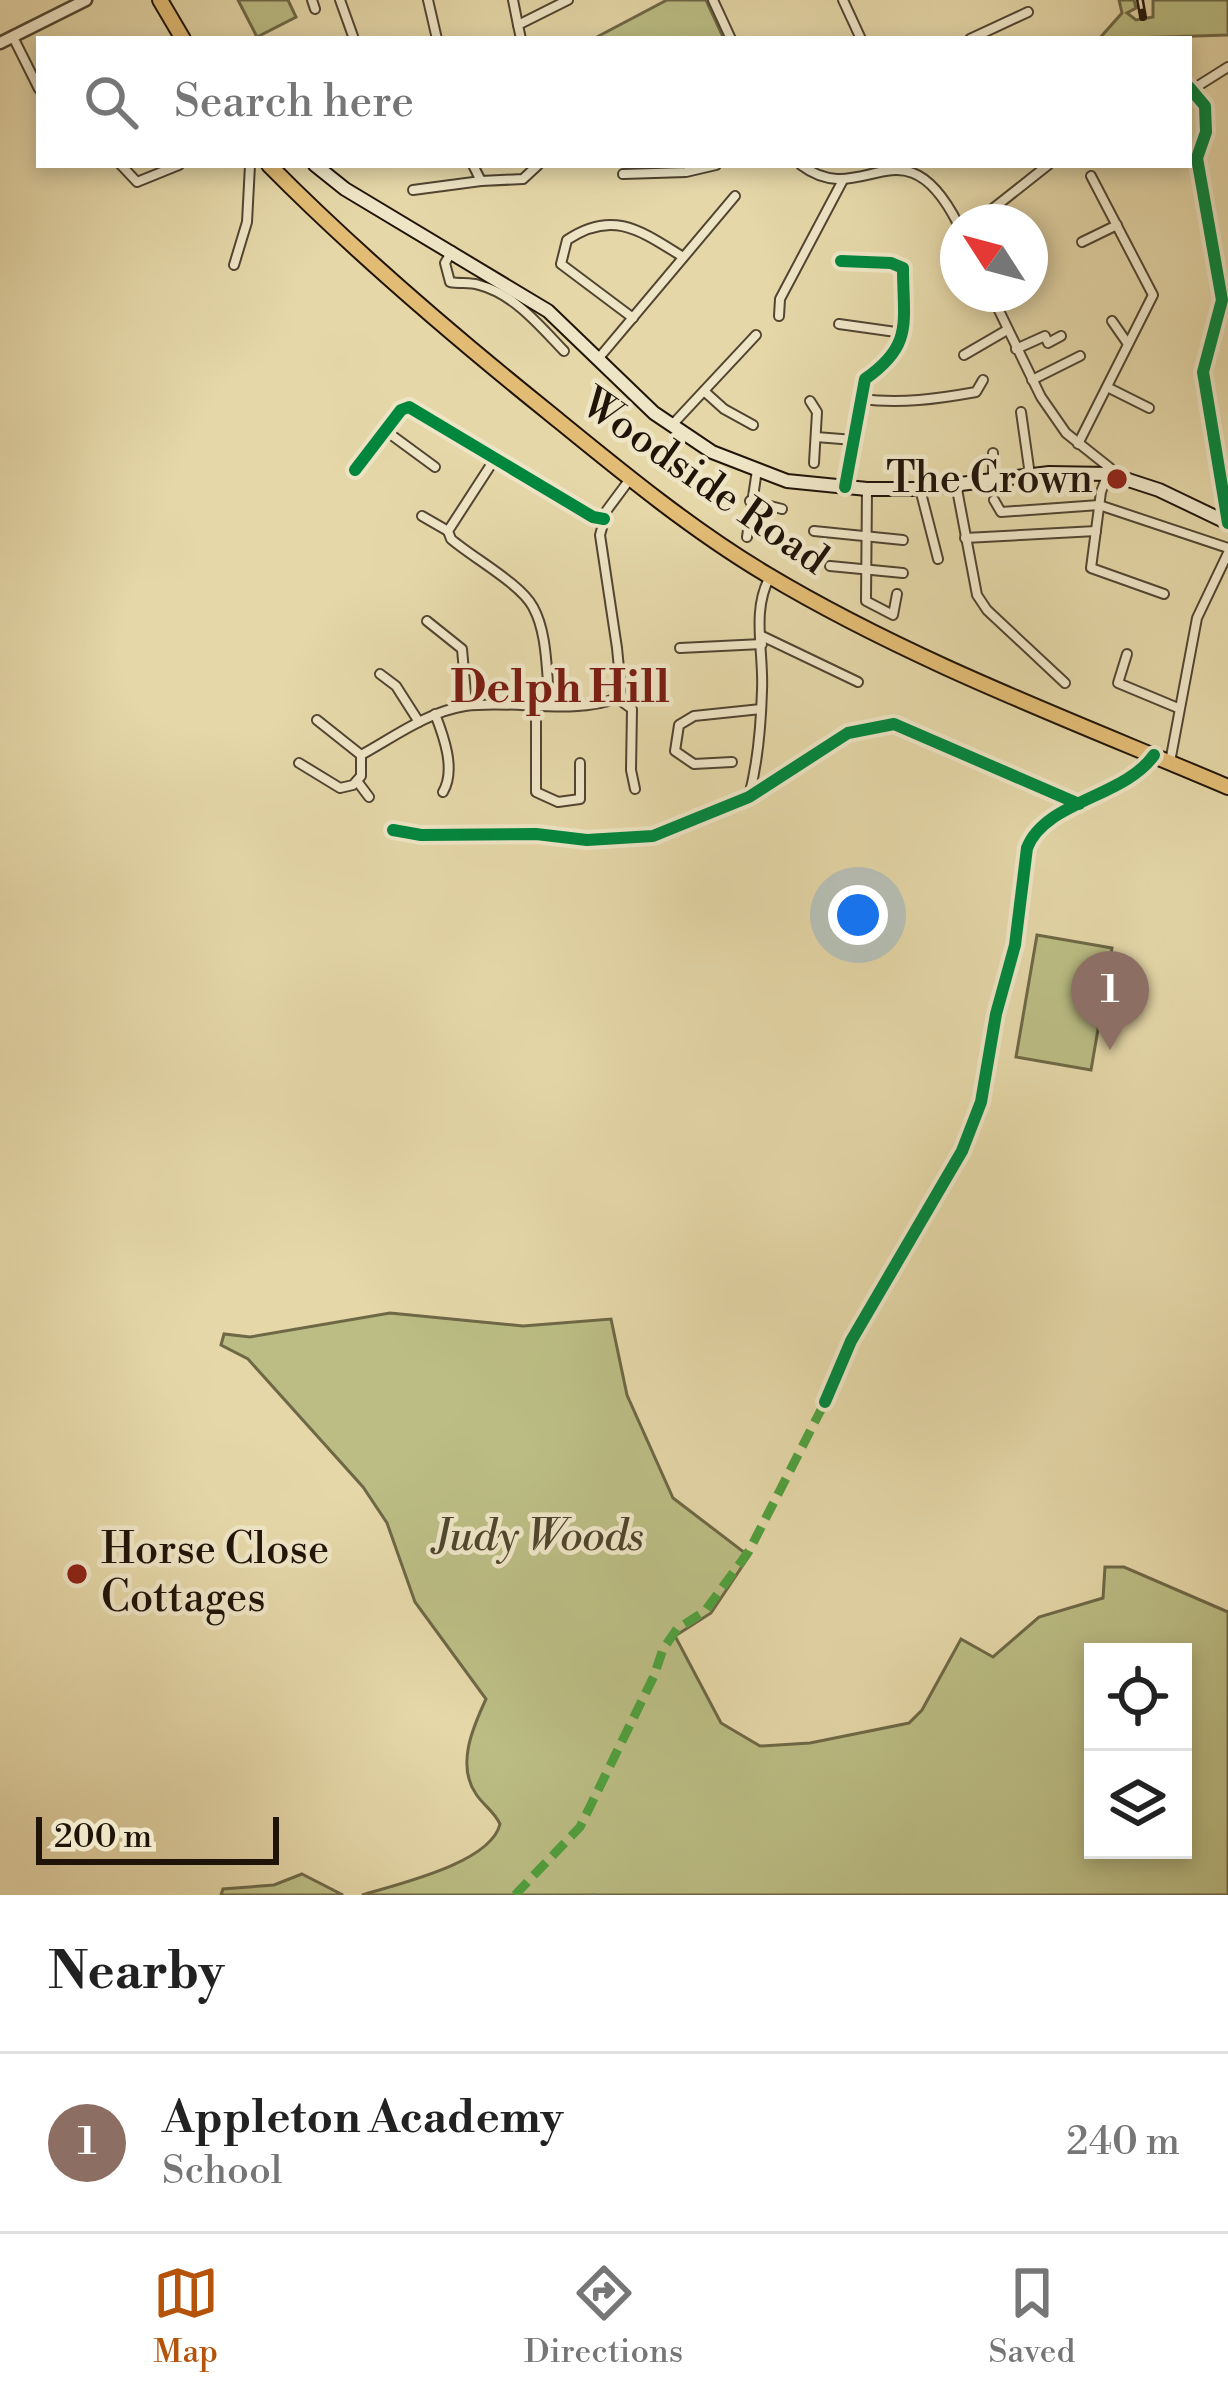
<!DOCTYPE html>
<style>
:root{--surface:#fff;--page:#f6f6f6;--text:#222;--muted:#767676;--line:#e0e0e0;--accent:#b45309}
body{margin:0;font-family:"Libre Bodoni",serif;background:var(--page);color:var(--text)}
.controls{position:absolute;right:36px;bottom:36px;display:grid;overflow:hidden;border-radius:0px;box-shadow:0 6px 18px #0003}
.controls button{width:108px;height:108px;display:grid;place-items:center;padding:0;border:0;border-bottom:3px solid var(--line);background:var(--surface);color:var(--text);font:60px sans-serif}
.compass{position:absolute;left:940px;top:204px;width:108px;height:108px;border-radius:50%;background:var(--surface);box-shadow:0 6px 18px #0003;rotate:306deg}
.scale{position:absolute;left:36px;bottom:30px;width:243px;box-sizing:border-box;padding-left:12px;border:6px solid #201409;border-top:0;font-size:33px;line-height:42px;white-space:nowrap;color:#201409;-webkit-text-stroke:9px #eee5c6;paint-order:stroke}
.you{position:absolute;left:858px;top:915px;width:42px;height:42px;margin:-30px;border:9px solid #fff;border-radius:50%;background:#1a73e8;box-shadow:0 0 0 18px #1a73e833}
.badge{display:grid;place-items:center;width:78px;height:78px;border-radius:50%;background:var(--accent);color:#fff;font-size:39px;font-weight:700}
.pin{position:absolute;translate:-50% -99px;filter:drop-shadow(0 3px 6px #0008)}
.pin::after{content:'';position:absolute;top:63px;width:42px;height:36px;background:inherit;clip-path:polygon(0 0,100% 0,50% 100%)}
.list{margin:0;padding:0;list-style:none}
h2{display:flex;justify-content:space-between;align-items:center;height:156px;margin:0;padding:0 48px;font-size:51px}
h2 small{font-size:39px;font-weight:400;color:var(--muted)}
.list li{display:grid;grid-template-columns:78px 1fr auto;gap:36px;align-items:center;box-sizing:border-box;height:180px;padding:0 48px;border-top:3px solid var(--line)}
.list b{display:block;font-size:45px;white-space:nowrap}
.list p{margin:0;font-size:39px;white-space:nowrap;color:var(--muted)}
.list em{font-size:39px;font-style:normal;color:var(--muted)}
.icon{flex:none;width:66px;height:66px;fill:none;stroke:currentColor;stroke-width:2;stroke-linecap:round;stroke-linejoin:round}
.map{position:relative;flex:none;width:1228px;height:1895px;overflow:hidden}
.search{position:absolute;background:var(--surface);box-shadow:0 6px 18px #0003;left:36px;right:36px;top:36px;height:132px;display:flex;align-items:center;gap:30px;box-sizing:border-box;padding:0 42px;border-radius:0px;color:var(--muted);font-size:45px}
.sheet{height:336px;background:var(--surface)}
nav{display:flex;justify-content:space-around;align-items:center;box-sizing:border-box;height:168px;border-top:3px solid var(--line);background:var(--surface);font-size:33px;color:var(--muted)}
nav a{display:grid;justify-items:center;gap:6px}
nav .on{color:var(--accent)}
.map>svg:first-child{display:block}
.green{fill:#bbbd84;stroke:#6e6846;stroke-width:3;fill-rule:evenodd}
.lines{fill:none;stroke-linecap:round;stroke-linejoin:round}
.stream{stroke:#677869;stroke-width:3}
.minor-casing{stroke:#514531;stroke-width:12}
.tertiary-casing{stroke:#514531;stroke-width:15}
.secondary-casing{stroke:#201409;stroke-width:16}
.primary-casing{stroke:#201409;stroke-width:18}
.minor{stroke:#eee5c6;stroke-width:8}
.tertiary{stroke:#eee5c6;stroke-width:10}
.secondary{stroke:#eee5c6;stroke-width:12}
.primary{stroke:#e2bc74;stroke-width:14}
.rail-casing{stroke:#201409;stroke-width:8}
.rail{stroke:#eee5c6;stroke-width:3;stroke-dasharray:9;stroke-linecap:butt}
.quiet{stroke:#50a03e;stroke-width:9;stroke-dasharray:18 9;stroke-linecap:butt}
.cycleway-casing{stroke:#eee5c6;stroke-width:20}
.cycleway{stroke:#00873e;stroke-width:12}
.poi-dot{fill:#8f2418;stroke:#eee5c6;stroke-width:4.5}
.labels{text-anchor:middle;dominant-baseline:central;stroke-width:9;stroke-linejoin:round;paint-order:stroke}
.poi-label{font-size:42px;fill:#201409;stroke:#eee5c6;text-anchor:end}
.street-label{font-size:42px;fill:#201409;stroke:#eee5c6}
.park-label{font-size:42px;font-style:italic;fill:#4e472e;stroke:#eee5c6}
.neighbourhood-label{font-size:45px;font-weight:bold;fill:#7a1f14;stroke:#eee5c6}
</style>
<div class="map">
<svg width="1228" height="1895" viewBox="0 0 1228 1895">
<rect width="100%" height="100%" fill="#e5d7a8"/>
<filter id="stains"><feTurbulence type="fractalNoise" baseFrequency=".00167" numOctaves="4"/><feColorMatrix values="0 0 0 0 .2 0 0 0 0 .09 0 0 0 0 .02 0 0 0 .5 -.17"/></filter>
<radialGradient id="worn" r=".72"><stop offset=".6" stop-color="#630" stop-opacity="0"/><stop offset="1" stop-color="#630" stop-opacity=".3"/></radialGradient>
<g class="green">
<path d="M238 0H288L296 17 257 37Z"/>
<path d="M667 0H706L724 39H593Z"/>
<path d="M1119 0H1134L1136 8 1127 13 1136 20 1153 17V0H1228V35L1099 39 1122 13Z"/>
<path d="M1037 935 1112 948 1091 1070 1016 1057Z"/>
<path d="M390 1313 523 1326 611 1319 627 1395 673 1498 749 1556 711 1613 675 1636 721 1723 760 1746 810 1743 909 1723 922 1710 961 1639 993 1657 1039 1617 1103 1598 1105 1567H1124L1228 1612V1895H362C398 1884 491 1863 500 1824 494 1811 483 1805 476 1794 456 1765 473 1727 486 1699L415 1602 387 1523 363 1487 248 1359 221 1345 224 1334 250 1337ZM1093 1652H1183V1850H1093Z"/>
<path d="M302 1874 343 1895H221L223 1889 274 1885Z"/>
</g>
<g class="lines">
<path class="stream" d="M592 1895H594"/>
<defs>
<g id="minor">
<path d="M312 0 315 9"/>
<path d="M340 0 354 39"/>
<path d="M428 0 437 39"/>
<path d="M513 0 518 25"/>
<path d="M713 0 731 39"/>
<path d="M843 0 861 39"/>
<path d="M13 37 39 89"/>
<path d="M521 39 518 25 568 0"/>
<path d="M970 39 1028 12"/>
<path d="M1193 89 1205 106 1206 132 1197 158 1222 300 1203 372 1228 523"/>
<path d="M1193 89 1228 67"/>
<path d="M121 165 137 182 179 165"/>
<path d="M473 165 481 181 523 179 538 165"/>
<path d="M801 165C863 212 903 116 958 224"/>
<path d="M623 174 686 172 716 165"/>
<path d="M413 190 481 181"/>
<path d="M976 222 1048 165"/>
<path d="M1082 242 1117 225"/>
<path d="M452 251 445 263 450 282C460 284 470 282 479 285 514 294 540 326 564 351"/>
<path d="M841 261 891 263 903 268C903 322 914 345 865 379L845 487"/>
<path d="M234 265 247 222 250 165"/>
<path d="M991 294 1041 397 1066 433 1110 468 1101 492 1091 568 1164 594"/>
<path d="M779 316 780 299 843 180"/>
<path d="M633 318 561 264 567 240C613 209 641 231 683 257"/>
<path d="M1112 321 1128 344"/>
<path d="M839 324 903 333"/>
<path d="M1016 349 1045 336 1048 343 1061 336"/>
<path d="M964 355 1007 330"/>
<path d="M598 359 735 196"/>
<path d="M1032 380 1080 356"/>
<path d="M1107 387 1149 408"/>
<path d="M704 391 724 409 753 425"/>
<path d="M861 399C901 404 937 399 976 392L983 380"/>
<path d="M810 401 817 412 814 463"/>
<path d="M1021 412 1030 475"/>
<path d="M672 425 756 335"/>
<path d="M386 431 435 467"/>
<path d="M816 437 854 440"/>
<path d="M1078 444 1153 295 1091 176"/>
<path d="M494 460 448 531 451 539C473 558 521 584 533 607 548 634 546 673 550 703"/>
<path d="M355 470 401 410 409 407 593 517 604 519"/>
<path d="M993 479V453"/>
<path d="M956 484 977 595 987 610 1065 683"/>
<path d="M867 489 866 601 893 615 897 594"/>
<path d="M920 489 938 559"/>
<path d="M994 500 1001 512 1099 505 1228 548"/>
<path d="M750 501 782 509"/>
<path d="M422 516 448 531"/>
<path d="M814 531 903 540"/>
<path d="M747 537 757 470"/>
<path d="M965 538 1096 531"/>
<path d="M830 566 903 573"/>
<path d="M427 621 462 649 467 705"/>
<path d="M762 636 858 682"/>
<path d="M680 648 762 644"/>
<path d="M1127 654 1118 683 1178 708"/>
<path d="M380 674 396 686 419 722"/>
<path d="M617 698 632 709 631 770 635 789"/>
<path d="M536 704V792L558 802 580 799V763"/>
<path d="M435 714C444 737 456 770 443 792"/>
<path d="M361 755C394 737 427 712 465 706 512 699 573 716 617 698L621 689 617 648 600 535 607 510 630 479"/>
<path d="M732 762 694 764 675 751 679 725 694 716 761 709"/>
<path d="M1170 762 1197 618 1228 553"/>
<path d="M299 763 340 788 353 785 361 776V755L317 720"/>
<path d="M357 781 369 797"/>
<path d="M749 796C758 762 761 726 762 690 764 653 751 610 770 577"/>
<path d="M393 830 421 835 536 834 587 840 653 836 749 797 848 733 894 724 1077 803"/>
<path d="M825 1402 851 1341 962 1151 981 1102 996 1014 1015 945 1027 848C1045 801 1125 797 1154 755"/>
</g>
<path id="tertiary" d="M0 43 86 0"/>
<path id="secondary" d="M315 165 345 189 548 311 654 413 712 452 787 481 867 489H920L1049 473 1110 474 1159 490 1228 523"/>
<g id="primary">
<path d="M160 0 183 39"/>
<path d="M269 165C357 254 451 334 548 412 618 469 689 528 766 574 911 661 1073 721 1228 787"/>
</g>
</defs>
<use href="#minor" class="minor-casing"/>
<use href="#tertiary" class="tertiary-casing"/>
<use href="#secondary" class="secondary-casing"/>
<use href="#primary" class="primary-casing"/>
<use href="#minor" class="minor"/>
<use href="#tertiary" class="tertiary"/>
<use href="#secondary" class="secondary"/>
<use href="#primary" class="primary"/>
<defs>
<path id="rail" d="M1140 0 1143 17"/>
</defs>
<use href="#rail" class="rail-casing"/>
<use href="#rail" class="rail"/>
<path class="quiet" d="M515 1895 580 1827 654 1676 663 1649 677 1629 705 1611 749 1551 825 1402"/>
<defs>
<g id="cycleway">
<path d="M1189 87 1205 106 1206 132 1197 158 1222 300 1203 372 1228 523"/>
<path d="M841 261 891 263 903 268C903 322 914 345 865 379L845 487"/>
<path d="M355 470 401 410 409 407 593 517 604 519"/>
<path d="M393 830 421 835 536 834 587 840 653 836 749 797 848 733 894 724 1079 804"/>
<path d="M825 1402 851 1341 962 1151 981 1102 996 1014 1015 945 1027 848C1045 801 1125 797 1154 755"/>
</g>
</defs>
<use href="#cycleway" class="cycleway-casing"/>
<use href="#cycleway" class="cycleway"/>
</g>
<g class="poi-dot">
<circle cx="1117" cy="479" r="12"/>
<circle cx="77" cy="1574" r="12"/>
</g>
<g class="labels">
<g class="poi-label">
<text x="1093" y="479">The Crown</text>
<text x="101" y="1550" text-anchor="start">Horse Close<tspan x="101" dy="48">Cottages</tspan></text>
</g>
<g class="street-label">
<text transform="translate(704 482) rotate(35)">Woodside Road</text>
</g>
<g class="park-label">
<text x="539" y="1537">Judy Woods</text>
</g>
<g class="neighbourhood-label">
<text x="560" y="688">Delph Hill</text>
</g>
</g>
<rect width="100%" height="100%" filter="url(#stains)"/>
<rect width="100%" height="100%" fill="url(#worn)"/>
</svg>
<div class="controls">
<button><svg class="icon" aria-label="locate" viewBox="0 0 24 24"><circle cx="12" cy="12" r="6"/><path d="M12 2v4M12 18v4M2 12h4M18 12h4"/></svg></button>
<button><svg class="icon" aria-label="layers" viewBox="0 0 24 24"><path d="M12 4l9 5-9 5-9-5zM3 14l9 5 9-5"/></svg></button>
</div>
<svg class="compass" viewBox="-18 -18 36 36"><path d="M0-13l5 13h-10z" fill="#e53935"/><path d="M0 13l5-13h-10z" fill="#767676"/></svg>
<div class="scale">200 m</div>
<div class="you"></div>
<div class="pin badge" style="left:1110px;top:1050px;background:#8d6e63">1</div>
<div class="search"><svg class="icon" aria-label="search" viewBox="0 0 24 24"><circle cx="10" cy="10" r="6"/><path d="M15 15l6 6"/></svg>Search here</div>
</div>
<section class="sheet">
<h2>Nearby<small></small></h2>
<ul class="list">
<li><span class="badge" style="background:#8d6e63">1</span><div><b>Appleton Academy</b><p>School</p></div><em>240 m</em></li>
</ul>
</section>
<nav>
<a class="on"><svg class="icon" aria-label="map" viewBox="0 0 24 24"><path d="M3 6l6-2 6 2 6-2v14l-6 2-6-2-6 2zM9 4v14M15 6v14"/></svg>Map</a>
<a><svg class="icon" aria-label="directions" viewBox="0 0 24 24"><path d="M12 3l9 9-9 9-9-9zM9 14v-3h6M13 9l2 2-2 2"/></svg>Directions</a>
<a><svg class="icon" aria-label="saved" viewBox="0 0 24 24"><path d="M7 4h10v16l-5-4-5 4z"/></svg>Saved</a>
</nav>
